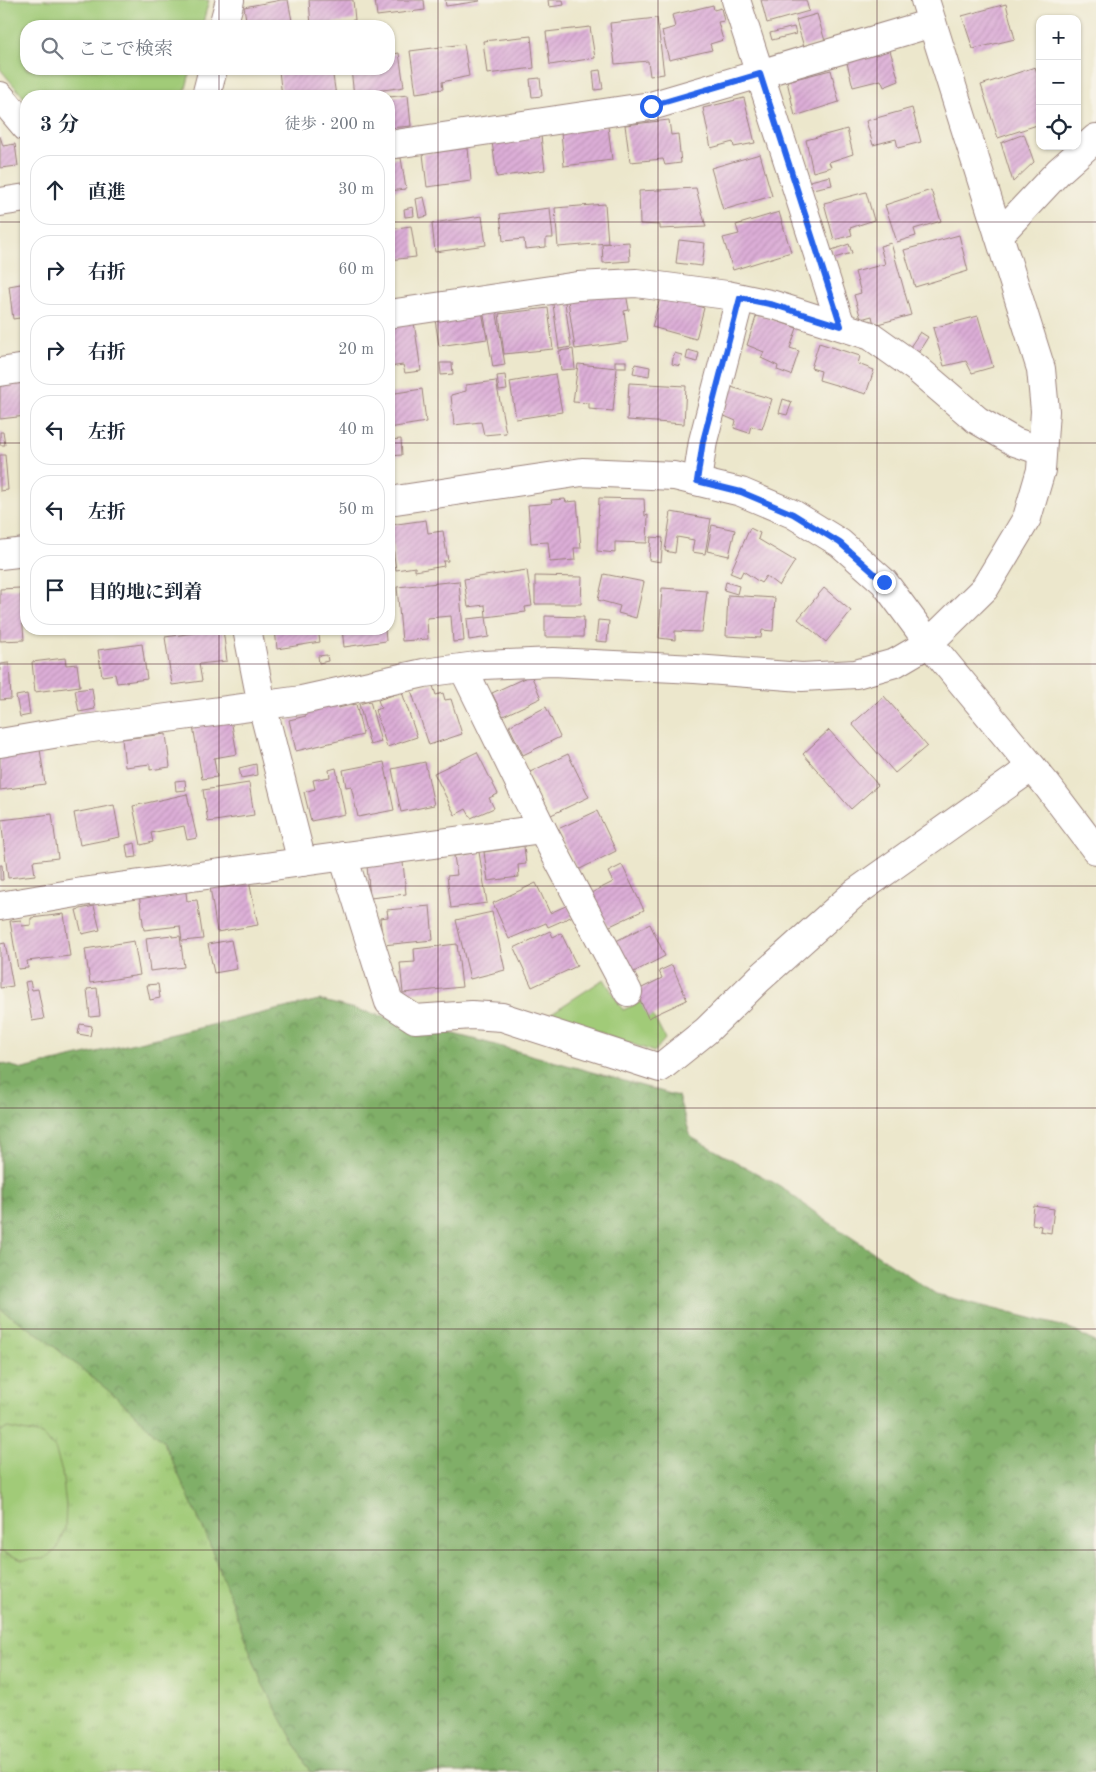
<!DOCTYPE html>
<html lang="ja">
<meta charset="utf-8">
<style>
:root{--surface:#fff;--page:#f6f6f7;--text:#1f2937;--muted:#747a83;--line:#e0e1e3}
body{margin:0;font-family:"Old Standard TT","Noto Serif JP",serif;background:var(--page);color:var(--text)}
.controls{position:absolute;right:15px;top:15px;display:grid;overflow:hidden;border-radius:10px;box-shadow:0 1px 4px #0004}
.controls button{width:45px;height:45px;display:grid;place-items:center;padding:0;border:0;border-bottom:1px solid var(--line);background:var(--surface);color:var(--text);font:25px sans-serif}
.stop{position:absolute;width:15px;height:15px;margin:-11px;border:4px solid #2563eb;border-radius:50%;background:#fff}
.stop.end{background:#2563eb;border-color:#fff;box-shadow:0 1px 5px #0008}
.list{margin:0;padding:0;list-style:none}
h2{display:flex;justify-content:space-between;align-items:center;height:65px;margin:0;padding:0 20px;font-size:21px}
h2 small{font-size:16px;font-weight:400;color:var(--muted)}
.list li{display:grid;grid-template-columns:32px 1fr auto;gap:15px;align-items:center;box-sizing:border-box;height:70px;margin:0 10px 10px;padding:0 10px;border:1px solid var(--line);border-radius:20px}
.list b{display:block;font-size:19px;white-space:nowrap}
.list em{font-size:16px;font-style:normal;color:var(--muted)}
.icon{flex:none;width:28px;height:28px;fill:none;stroke:currentColor;stroke-width:2;stroke-linecap:round;stroke-linejoin:round}
.map{position:relative;flex:none;width:1096px;height:1772px;overflow:hidden}
.search{position:absolute;background:var(--surface);box-shadow:0 1px 4px #0004;left:20px;top:20px;width:375px;height:55px;display:flex;align-items:center;gap:12px;box-sizing:border-box;padding:0 18px;border-radius:20px;color:var(--muted);font-size:19px}
.panel{position:absolute;background:var(--surface);box-shadow:0 1px 4px #0004;left:20px;top:90px;width:375px;height:545px;border-radius:20px}
.map>svg:first-child{display:block}
.grass{fill:url(#grass-tufts);stroke:#767552}
.forest{fill:url(#forest-crowns);stroke:#65674a}
.park{fill:#a1cb78;stroke:#767552}
.building{fill:url(#building-hatch)}
.lines{fill:none;stroke-linecap:round;stroke-linejoin:round}
.minor-casing{stroke:#9b837c;stroke-width:30}
.minor{stroke:#fff;stroke-width:28}
.route{stroke:#2563eb;stroke-width:6}
.grid{fill:none;stroke:#4a1f2b;stroke-width:1;stroke-opacity:0.55}
</style>
<div class="map">
<svg width="1096" height="1772" viewBox="0 0 1096 1772">
<defs>
<pattern id="grass-tufts" width="24" height="20" patternUnits="userSpaceOnUse" patternTransform="scale(1.25)"><rect width="24" height="20" fill="#a1cb78"/><path d="M3 7l-1-3M5 7V3M7 7l1-3M15 17l-1-3M17 17v-4M19 17l1-3" fill="none" stroke="#8cae68"/></pattern>
<pattern id="forest-crowns" width="20" height="18" patternUnits="userSpaceOnUse" patternTransform="scale(1.25)"><rect width="20" height="18" fill="#80af68"/><path d="M2 6a3 3 0 1 1 6 0M12 15a3 3 0 1 1 6 0" fill="none" stroke="#6b8e56"/></pattern>
<pattern id="building-hatch" width="6" height="6" patternUnits="userSpaceOnUse" patternTransform="scale(1.25)"><rect width="6" height="6" fill="#dcaed7"/><path d="M-1 1l2-2M0 6l6-6M5 7l2-2" fill="none" stroke="#be95b9"/></pattern>
</defs>
<rect width="100%" height="100%" fill="#f7f3e8"/>
<filter id="ink" filterUnits="userSpaceOnUse"><feTurbulence type="fractalNoise" baseFrequency=".02" numOctaves="2"/><feDisplacementMap in="SourceGraphic" scale="10" xChannelSelector="R" yChannelSelector="G"/><feConvolveMatrix kernelMatrix="1 2 1 2 8 2 1 2 1" color-interpolation-filters="sRGB"/></filter>
<filter id="wash" filterUnits="userSpaceOnUse"><feTurbulence type="fractalNoise" baseFrequency=".0096" numOctaves="4" result="noise"/><feDisplacementMap in="SourceGraphic" scale="20" xChannelSelector="R" yChannelSelector="G"/><feGaussianBlur stdDeviation="1.12" result="paint"/><feColorMatrix in="noise" values="0 0 0 0 0 0 0 0 0 0 0 0 0 0 0 0 0 1.4 0 .05"/><feComposite in="paint" operator="in"/></filter>
<g filter="url(#wash)">
<rect width="100%" height="100%" fill="#ece7cc"/>
<path class="grass" d="M0 1120 381 1772H0Z"/>
<path class="forest" d="M319 1000 481 1041 678 1096 691 1137 780 1186 821 1217 936 1294 1069 1328 1096 1343V1772H310L262 1683 207 1537 163 1441 115 1396 41 1336 0 1309V1063L23 1069Z"/>
<g class="park">
<path d="M0 0H209L202 26H26V69H191L184 96H26V100L0 69Z"/>
<path d="M604 979 623 1010 645 1000 665 1039 654 1052 550 1014Z"/>
<path d="M8 1428 42 1435 55 1448 62 1472 66 1506 65 1528 57 1549 44 1559 22 1560 0 1551V1432Z"/>
</g>
<g id="blocks">
<g class="building">
<path d="M281 0H288L293 26H247L244 7Z"/>
<path d="M309 0H353L355 20 311 26Z"/>
<path d="M375 0H424L425 10 377 16Z"/>
<path d="M445 0H479L480 1 446 6Z"/>
<path d="M548 0H563L564 5 549 7Z"/>
<path d="M761 0H806L809 11 767 23Z"/>
<path d="M1006 4 1015 39 973 49 962 16Z"/>
<path d="M713 5 714 10 721 8 724 21 718 22 723 40 710 44 712 50 669 60 662 31 675 27 672 15Z"/>
<path d="M817 14 825 41 804 47 796 20Z"/>
<path d="M657 18 664 74 650 76 648 61 615 64 610 23Z"/>
<path d="M590 27 595 58 550 65 546 32Z"/>
<path d="M794 27 796 34 772 40 770 33Z"/>
<path d="M531 36 534 68 487 74 483 41Z"/>
<path d="M464 44 469 76 442 82 443 89 416 93 410 51Z"/>
<path d="M889 47 899 81 884 87 881 80 853 87 846 59Z"/>
<path d="M399 53 404 87 369 92V96H354L351 69H389V55Z"/>
<path d="M1035 67 1040 80V124L998 138 981 85Z"/>
<path d="M298 69H332L336 96H282L279 71Z"/>
<path d="M600 70 603 89 595 90 593 71Z"/>
<path d="M831 70 839 102 795 116 787 81Z"/>
<path d="M540 78 542 96 532 97 530 79Z"/>
<path d="M408 95 411 126 389 128V97Z"/>
<path d="M744 98 755 143 734 147 733 142 711 148 703 108Z"/>
<path d="M912 108 921 142 898 148 896 139 873 145 866 121Z"/>
<path d="M669 120 671 135 678 134 681 163 665 165 663 159 630 162 625 125Z"/>
<path d="M608 126 612 160 564 166 561 132Z"/>
<path d="M847 129 853 154 829 162 831 167 813 172 806 140Z"/>
<path d="M1024 134 1034 162 1013 182 1001 143Z"/>
<path d="M0 136 3 146 15 144 18 166 0 168Z"/>
<path d="M541 136 545 170 497 177 492 142Z"/>
<path d="M468 148 471 181 427 187 423 154Z"/>
<path d="M760 154 772 196 723 210 711 168Z"/>
<path d="M401 158 406 189 389 191V159Z"/>
<path d="M830 176 832 185 812 189 810 181Z"/>
<path d="M696 188 706 227 660 229V225L640 224 639 191Z"/>
<path d="M931 190 941 221 914 229 916 236 897 242 885 205Z"/>
<path d="M866 192 874 220 850 228 852 235 834 240 824 203Z"/>
<path d="M424 197 428 216 419 218 416 199Z"/>
<path d="M605 204 608 243 558 247 555 208Z"/>
<path d="M413 207 414 216 405 217 404 209Z"/>
<path d="M550 208 553 238H546V247L525 249 524 239 503 241 500 214Z"/>
<path d="M779 212 791 252 733 270 723 238 739 234 736 225Z"/>
<path d="M482 216 486 245 435 252 432 223Z"/>
<path d="M411 226 416 257 389 260V229Z"/>
<path d="M959 235 968 271 915 287 904 250Z"/>
<path d="M679 240 705 243 702 266 676 263Z"/>
<path d="M629 242 630 261 603 263 602 244Z"/>
<path d="M891 243 911 315 874 325 872 316 861 319 854 295 861 293 855 272 885 264 880 246Z"/>
<path d="M849 244 852 253 834 258 832 250Z"/>
<path d="M26 283V317L13 319 9 286Z"/>
<path d="M626 293 629 310 624 311 628 342 575 349 568 300Z"/>
<path d="M564 295 571 347 559 349 552 297Z"/>
<path d="M660 298 679 303 680 300 704 308 696 339 652 327Z"/>
<path d="M496 308 505 365 493 367 483 310Z"/>
<path d="M548 308 553 349 504 354 499 314Z"/>
<path d="M482 311 487 339 439 346 435 319Z"/>
<path d="M757 314 797 328 790 348 799 351 791 375 777 370 778 366 761 358 764 352 747 345Z"/>
<path d="M978 316 993 367 972 373 966 361 944 366 933 328Z"/>
<path d="M414 322 421 371 405 373 403 365 389 367V326Z"/>
<path d="M920 332 928 337 918 353 910 347Z"/>
<path d="M819 343 860 356 858 364 874 370 866 394 819 380 821 371 811 368Z"/>
<path d="M573 349 575 369 561 370 559 351Z"/>
<path d="M688 350 699 353 697 362 686 359Z"/>
<path d="M674 353 682 355 680 366 672 364Z"/>
<rect x="615" y="361" width="11" height="6"/>
<path d="M440 363H452L453 374 441 375Z"/>
<path d="M578 364 617 368 613 411 589 409V403L573 402Z"/>
<path d="M635 364 650 367 649 376 633 373Z"/>
<path d="M555 374 562 412 516 419 510 382Z"/>
<path d="M505 375 507 390 499 391 497 376Z"/>
<path d="M26 380V416L0 419V383Z"/>
<path d="M496 381 506 433 484 435 481 422 454 425 451 395 466 391V385Z"/>
<path d="M629 383 686 386 684 424 627 420Z"/>
<path d="M731 387 772 399 762 429 751 426 749 433 734 428 736 421 722 415Z"/>
<path d="M422 389 426 422 389 428V394Z"/>
<path d="M783 399 792 402 787 415 779 413Z"/>
<path d="M0 432H3L5 445H0Z"/>
<path d="M401 439 402 455 389 456V440Z"/>
<path d="M0 455H5L8 490 0 491Z"/>
<path d="M599 498 644 499 645 516 648 515 647 543 615 542V553L597 551Z"/>
<path d="M565 499 566 502 577 501 581 548H574L575 560 550 562 548 542 531 543 528 505 552 503 551 500Z"/>
<path d="M671 512 711 519 705 554 692 552 694 540 677 537 675 553 665 551Z"/>
<path d="M426 520 428 533 443 531 448 561H443L444 566 415 571V567L396 570 390 525Z"/>
<path d="M712 525 735 530 729 556 707 551Z"/>
<path d="M750 528 760 533 758 539 795 561 779 586 766 576 761 583 743 571 740 577 730 573Z"/>
<path d="M651 537 663 538 661 562 649 560Z"/>
<path d="M527 570 532 606 525 607 526 612 486 617 489 637 469 640 467 619 486 617 485 605 468 607 464 579Z"/>
<path d="M604 574 644 582 636 618 618 613 620 606 598 600Z"/>
<path d="M535 576 582 577 581 604H535Z"/>
<path d="M459 581 464 641 453 642 451 616 427 618 428 639 402 641 397 587Z"/>
<path d="M726 582 739 586 737 594 724 590Z"/>
<path d="M20 588 24 640 0 641V589Z"/>
<path d="M662 588 707 591 702 632 675 631V640L659 638Z"/>
<path d="M824 588 851 611 826 642 798 619Z"/>
<path d="M728 595 775 598 773 631 762 630 761 638 726 636Z"/>
<path d="M545 616 584 617 583 637H545Z"/>
<path d="M598 620 609 621 607 642 596 641Z"/>
<path d="M223 629 227 661 199 664 202 681 172 685 165 637Z"/>
<path d="M275 629H318L320 642 277 649Z"/>
<path d="M342 629H385L386 641 344 647Z"/>
<path d="M142 644 147 679 117 683 115 674 102 676 98 650Z"/>
<path d="M327 655 328 661 319 663 318 656Z"/>
<path d="M65 658 66 665 77 664 80 686 35 692 32 662Z"/>
<path d="M9 663 11 699 0 700V664Z"/>
<path d="M531 675 541 698 503 716 492 693Z"/>
<path d="M432 683 436 695 443 693 445 700 451 699 462 734 429 745 411 690Z"/>
<path d="M92 688 95 709 79 712 75 690Z"/>
<path d="M402 692 417 737 387 747 375 710 381 708 378 700Z"/>
<path d="M27 694 30 715 20 717 16 696Z"/>
<path d="M884 696 927 746 895 773 852 724Z"/>
<path d="M336 699 338 708 356 704 363 735 296 751 289 720 306 716 304 707Z"/>
<path d="M370 701 381 742 370 745 359 704Z"/>
<path d="M546 707 560 737 523 755 509 726Z"/>
<path d="M231 719 237 754 214 758 217 777 202 779 193 726Z"/>
<path d="M829 730 878 785 851 809 803 754Z"/>
<path d="M166 734 170 767 150 770V764L125 767 122 739Z"/>
<path d="M40 749 45 784 0 790V754Z"/>
<path d="M477 752 498 794 489 798 494 808 471 818 466 809 455 815 434 773Z"/>
<path d="M568 754 589 797 551 815 530 772Z"/>
<path d="M384 762 394 810 358 817 351 786 346 787 343 770Z"/>
<path d="M425 762 434 805 401 812 392 769Z"/>
<path d="M256 764 257 775 241 778 239 768Z"/>
<path d="M336 768 345 814 311 821 304 792 315 789 313 780 330 777 329 770Z"/>
<path d="M185 780 186 790 176 791 175 781Z"/>
<path d="M249 783 254 815 208 822 203 790Z"/>
<path d="M187 794 197 838 187 840 184 826 151 833 153 842 141 845 133 806Z"/>
<path d="M114 805 120 837 80 845 74 813Z"/>
<path d="M597 811 616 851 578 870 558 829Z"/>
<path d="M52 814 58 858 33 861 35 875 8 878 1 820Z"/>
<path d="M135 843 137 857 128 858 126 845Z"/>
<path d="M524 846 526 864 518 865 519 877 488 881 484 852Z"/>
<path d="M479 852 487 903 451 908 447 876 457 875 454 856Z"/>
<path d="M403 862 406 894 370 898 367 866Z"/>
<path d="M0 865H2L3 880H0Z"/>
<path d="M622 865 644 910 608 927 591 893 613 882 608 872Z"/>
<path d="M249 881 258 925 217 932 210 887Z"/>
<path d="M536 883 550 913 568 905 573 916 548 927 546 923 509 939 493 903Z"/>
<path d="M185 884 187 901 197 900 203 939 182 941 180 926 144 930 139 894Z"/>
<path d="M94 906 100 930 82 934 76 910Z"/>
<path d="M430 906 433 940 383 945 380 918 388 917 387 910Z"/>
<path d="M492 912 505 970 470 979 456 920Z"/>
<path d="M64 914 70 956 27 961 28 968 18 969 10 921 21 920 22 926 31 925V918Z"/>
<path d="M650 924 665 956 630 974 614 942Z"/>
<path d="M550 931 553 937 561 933 577 966 532 987 514 948Z"/>
<path d="M172 935V937L180 936 184 967 150 971 146 938Z"/>
<path d="M231 940 237 969 214 973 208 944Z"/>
<path d="M134 941 140 975 90 983 85 949Z"/>
<path d="M5 943 13 986 0 988V944Z"/>
<path d="M457 944 462 987 403 993 400 963 415 962 414 949Z"/>
<path d="M672 965 687 1000 648 1018 636 991 662 978 659 971Z"/>
<path d="M30 981 32 990 38 989 44 1019 32 1021 25 982Z"/>
<path d="M158 984 160 998 150 1000 147 985Z"/>
<path d="M97 988 100 1016 90 1017 87 989Z"/>
<path d="M80 1024 92 1026 90 1036 78 1034Z"/>
<path d="M1034 1206 1054 1209 1051 1233 1040 1231 1041 1226 1032 1224Z"/>
</g>
</g>
</g>
<g filter="url(#ink)">
<use href="#blocks" fill-opacity="0" stroke="#9b837c" stroke-width="1"/>
<g class="lines">
<defs>
<g id="minor">
<path d="M736 0 841 326"/>
<path d="M223 26 230 0"/>
<path d="M0 96 26 127"/>
<path d="M206 96 213 69"/>
<path d="M389 145 651 106 932 23"/>
<path d="M0 202 26 198"/>
<path d="M999 235 1058 172 1096 138"/>
<path d="M389 314 578 286 636 283 727 295 774 305 871 336 916 368 977 420 1015 442 1042 451"/>
<path d="M0 372 26 368"/>
<path d="M697 481 703 441 740 298"/>
<path d="M389 501 582 472 674 476 741 492 793 514 840 543 884 582 929 643 1046 784 1096 850"/>
<path d="M0 555 26 552"/>
<path d="M247 629 262 705 302 862"/>
<path d="M463 668 542 829 628 992"/>
<path d="M0 743 77 730 302 700 424 673 484 665 553 662 695 669 802 677 856 674 895 663 929 643 985 588 1027 518 1041 470 1045 411 1041 369 925 0"/>
<path d="M343 856 389 1002 415 1019 472 1015 502 1017 660 1068 706 1031 759 979 855 893 1032 767"/>
<path d="M0 906 82 892 542 829"/>
</g>
</defs>
<use href="#minor" class="minor-casing"/>
<use href="#minor" class="minor"/>
</g>
</g>
<g class="lines" filter="url(#ink)">
<path class="route" d="M651 106 760 74 841 326 774 305 740 298 703 441 697 481 741 492 793 514 840 543 884 582"/>
</g>
<path class="grid" d="M219 0V26M438 0V1772M658 0V1772M877 0V1772M219 69V96M0 222H26M389 222H1096M0 443H26M389 443H1096M219 629V1772M0 664H1096M0 886H1096M0 1108H1096M0 1329H1096M0 1550H1096"/>
</svg>
<div class="controls">
<button>+</button>
<button>−</button>
<button><svg class="icon" aria-label="locate" viewBox="0 0 24 24"><circle cx="12" cy="12" r="6"/><path d="M12 2v4M12 18v4M2 12h4M18 12h4"/></svg></button>
</div>
<div class="stop" style="left:651px;top:106px"></div>
<div class="stop end" style="left:884px;top:582px"></div>
<div class="search"><svg class="icon" aria-label="search" viewBox="0 0 24 24"><circle cx="10" cy="10" r="6"/><path d="M15 15l6 6"/></svg>ここで検索</div>
<section class="panel">
<h2>3 分<small>徒歩 · 200 m</small></h2>
<ul class="list">
<li><svg class="icon" aria-label="ahead" viewBox="0 0 24 24"><path d="M12 20V5M6 11l6-6 6 6"/></svg><div><b>直進</b></div><em>30 m</em></li>
<li><svg class="icon" aria-label="right" viewBox="0 0 24 24"><path d="M7 20v-9h11M14 6l5 5-5 5"/></svg><div><b>右折</b></div><em>60 m</em></li>
<li><svg class="icon" aria-label="right" viewBox="0 0 24 24"><path d="M7 20v-9h11M14 6l5 5-5 5"/></svg><div><b>右折</b></div><em>20 m</em></li>
<li><svg class="icon" aria-label="left" viewBox="0 0 24 24"><path d="M17 20v-9H6M10 6l-5 5 5 5"/></svg><div><b>左折</b></div><em>40 m</em></li>
<li><svg class="icon" aria-label="left" viewBox="0 0 24 24"><path d="M17 20v-9H6M10 6l-5 5 5 5"/></svg><div><b>左折</b></div><em>50 m</em></li>
<li><svg class="icon" aria-label="arrive" viewBox="0 0 24 24"><path d="M6 21V4h12l-3 4 3 4H6"/></svg><div><b>目的地に到着</b></div></li>
</ul>
</section>
</div>
